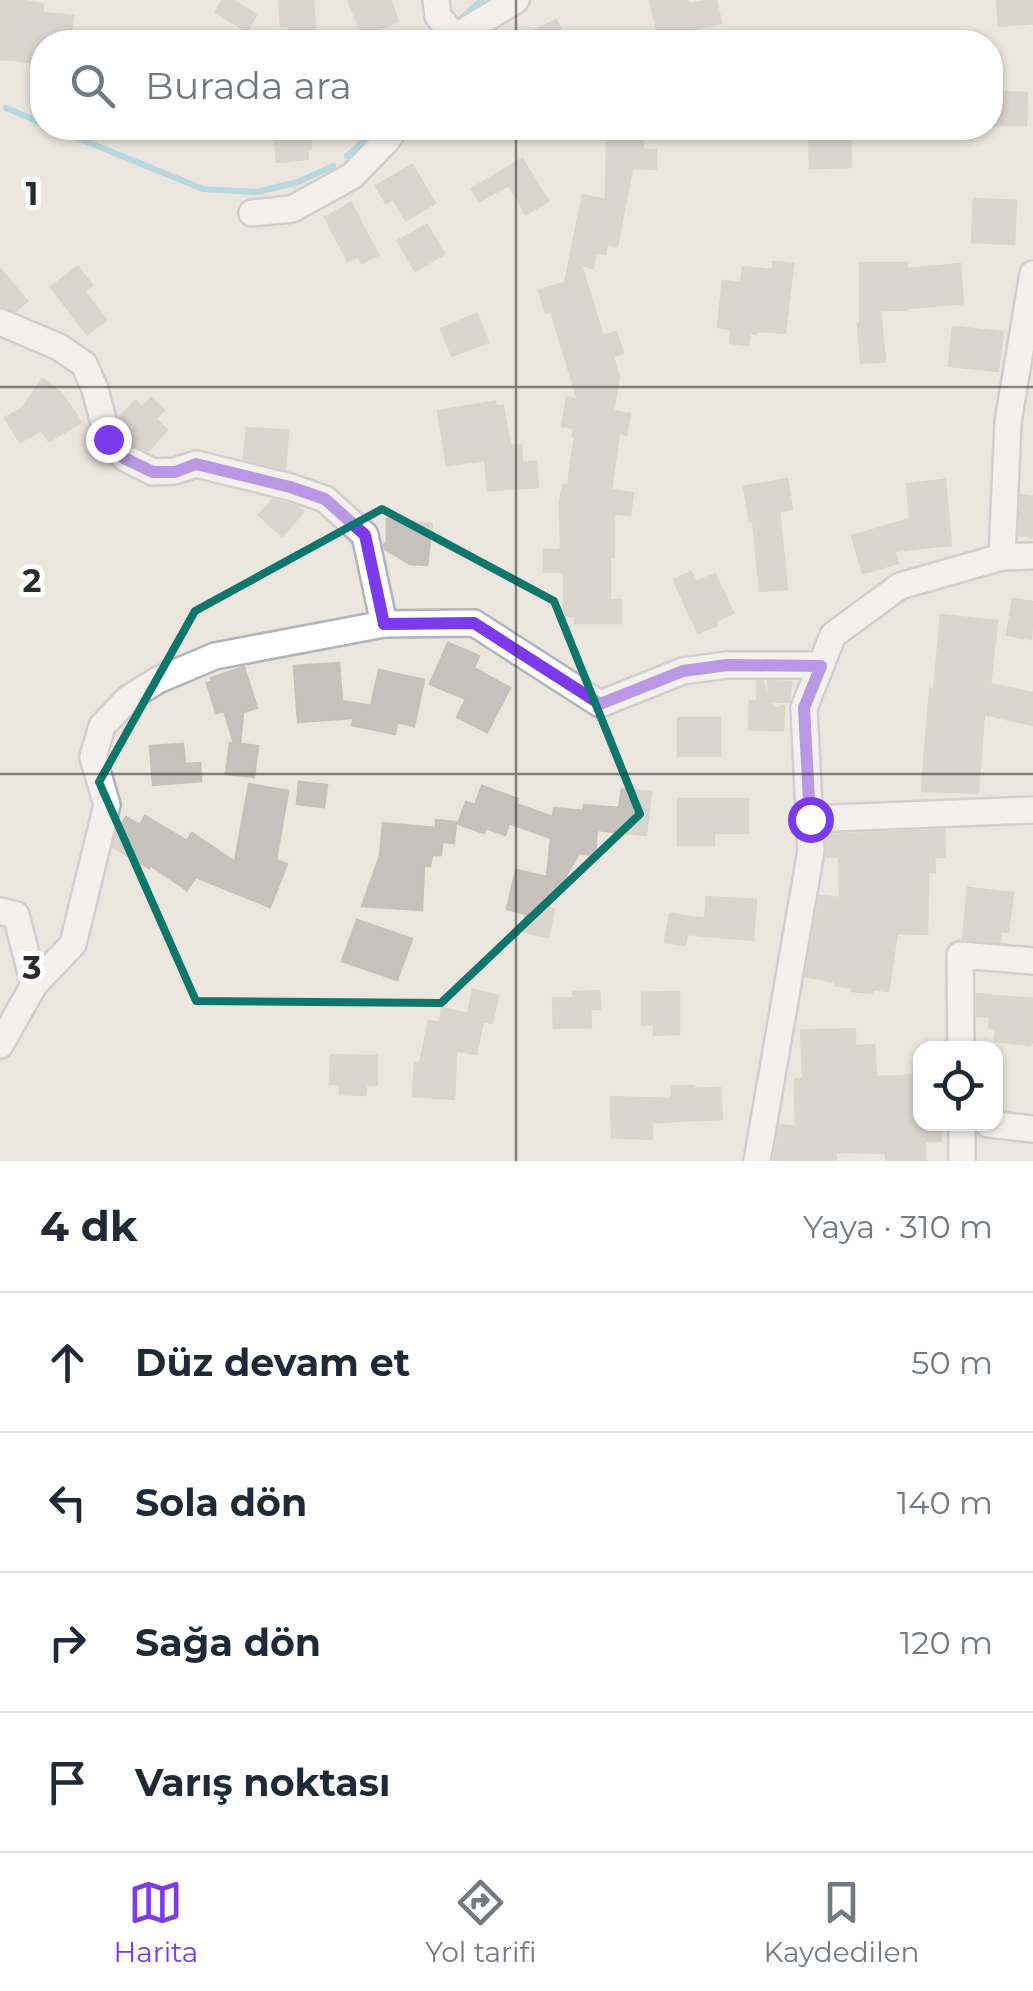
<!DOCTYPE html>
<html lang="tr">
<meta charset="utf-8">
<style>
:root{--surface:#fff;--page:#f6f6f7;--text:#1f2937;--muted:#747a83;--line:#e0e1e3;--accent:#7c3aed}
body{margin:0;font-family:Montserrat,sans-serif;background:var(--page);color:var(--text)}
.controls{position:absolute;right:30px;bottom:30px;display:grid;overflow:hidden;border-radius:20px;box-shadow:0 2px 8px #0004}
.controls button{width:90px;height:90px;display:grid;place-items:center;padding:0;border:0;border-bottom:2px solid var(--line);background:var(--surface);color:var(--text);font:50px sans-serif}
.stop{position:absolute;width:30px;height:30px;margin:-22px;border:8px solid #7c3aed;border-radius:50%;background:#fff}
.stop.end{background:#7c3aed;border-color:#fff;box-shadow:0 2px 10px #0008}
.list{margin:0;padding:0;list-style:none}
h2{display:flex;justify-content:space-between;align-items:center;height:130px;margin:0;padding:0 40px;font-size:42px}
h2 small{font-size:32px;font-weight:400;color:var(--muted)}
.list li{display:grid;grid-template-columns:65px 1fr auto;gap:30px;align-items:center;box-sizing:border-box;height:140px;padding:0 40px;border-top:2px solid var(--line)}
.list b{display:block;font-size:38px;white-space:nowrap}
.list em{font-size:32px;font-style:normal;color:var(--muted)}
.icon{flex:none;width:55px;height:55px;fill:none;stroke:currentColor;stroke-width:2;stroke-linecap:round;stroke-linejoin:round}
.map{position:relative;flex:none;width:1033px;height:1161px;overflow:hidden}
.search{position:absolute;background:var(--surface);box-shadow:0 2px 8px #0004;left:30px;right:30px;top:30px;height:110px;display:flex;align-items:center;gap:25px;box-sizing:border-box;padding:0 35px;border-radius:40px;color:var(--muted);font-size:38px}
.sheet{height:690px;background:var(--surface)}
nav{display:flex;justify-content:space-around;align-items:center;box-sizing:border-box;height:140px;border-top:2px solid var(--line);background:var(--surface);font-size:28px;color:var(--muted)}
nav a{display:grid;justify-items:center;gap:5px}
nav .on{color:var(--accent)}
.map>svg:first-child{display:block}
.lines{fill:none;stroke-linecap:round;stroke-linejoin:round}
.stream{stroke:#7acae4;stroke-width:6}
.building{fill:#c7c2bd;stroke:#c7c1b8;stroke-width:2.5}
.minor-casing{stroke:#b2b4bd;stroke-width:30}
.minor{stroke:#fff;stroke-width:25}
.route{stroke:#7c3aed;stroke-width:12}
.marked{fill:none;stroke:#0f766e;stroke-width:8;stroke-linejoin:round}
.grid{fill:none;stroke:#2b2b2b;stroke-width:2.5;stroke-opacity:0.55}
.grid-label{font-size:32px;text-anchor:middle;font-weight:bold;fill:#2b2b2b;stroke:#fff;stroke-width:10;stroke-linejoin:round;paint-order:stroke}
</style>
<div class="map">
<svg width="1033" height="1161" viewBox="0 0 1033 1161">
<rect width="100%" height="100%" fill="#ebe6de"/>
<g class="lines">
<g class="stream">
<path d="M456 23 482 0"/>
<path d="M6 108 42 123"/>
<path d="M53 128 203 189 257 192 298 182 333 166"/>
<path d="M347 156 378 128"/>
</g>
</g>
<g class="building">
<path d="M0 0H28V2L43 4 42 13 73 16 70 42H42L41 63 0 59Z"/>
<path d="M223 0H232L256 15 247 31 216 12Z"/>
<path d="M279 0H313L315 32 289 34V25L281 26Z"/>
<path d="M348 0H390L398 21 363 36Z"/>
<path d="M650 0H687L688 4 716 0 721 23 690 30 693 42H660Z"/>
<path d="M997 0H1033V23L999 26Z"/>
<path d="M556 20 568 42H511Z"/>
<path d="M990 92 1027 93 1026 125H990Z"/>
<path d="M274 128H309L311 148 307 149 308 159 277 162Z"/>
<path d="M809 128H827L828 132 850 131 851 167 810 168Z"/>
<path d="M607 133 643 134V150H656V169L632 168 617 246 607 244 605 254 596 252 593 268 581 265 603 336 616 332 623 353 613 356 619 377 613 411 630 414 626 435 619 433 611 490 633 493 630 515 614 513V557H610V600H621V623H575V616H564V572H544V550H561L560 502 563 485H568L575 436H573L574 428 562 426 567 398 578 400 551 311 546 313 539 290 565 283 583 195 606 200Z"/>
<path d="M522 159 548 201 526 214 509 185 479 201 472 189Z"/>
<path d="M412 165 435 203 406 220 393 199 386 203 376 186Z"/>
<path d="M974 199 1016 201 1014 244 972 242Z"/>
<path d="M351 203 378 255 362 263 358 256 348 261 325 217Z"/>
<path d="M427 225 444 254 415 271 398 241Z"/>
<path d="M773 262 793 264 785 333 756 331V334L750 333 748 345 730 343 731 329 718 327 723 281 741 283 743 267 773 270Z"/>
<path d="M860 263H907V269L960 264 963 303 907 308V310H880L885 361 861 363 858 324 860 323Z"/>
<path d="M78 267 92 285 84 291 106 320 87 334 51 287Z"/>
<path d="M0 269 27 301 15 311 0 306Z"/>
<path d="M477 314 488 342 452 356 441 329Z"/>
<path d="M953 327 1003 332 998 371 949 366Z"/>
<path d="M42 379 61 393 81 422 49 441 41 430 20 442 5 418 24 407Z"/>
<path d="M151 398 164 410 156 419 167 430 148 451 135 445 123 431 119 418 135 401 142 408Z"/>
<path d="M495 402 496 407 503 406 510 446 521 445 522 463 536 462 538 487 488 490 485 460 447 465 438 411Z"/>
<path d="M247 428 288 431 285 469 244 459Z"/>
<path d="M787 479 792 509 779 511 787 589 760 591 753 520 750 521 744 487Z"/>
<path d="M945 480 951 545 894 551 898 563 863 573 852 536 910 519 907 484Z"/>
<path d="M1021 495 1033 497V537L1019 535Z"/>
<path d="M273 500 297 507 303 512 282 536 259 515Z"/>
<path d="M387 519 432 524 427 565 410 564 385 549 384 545 387 542Z"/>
<path d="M691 572 696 582 715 574 733 613 715 621 717 625 698 633 674 580Z"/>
<path d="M1013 599 1033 602 1031 639 1007 635Z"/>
<path d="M941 615 997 621 990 684 1033 693V725L984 714 978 793 922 791 930 689 934 690Z"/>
<path d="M448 643 479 656 474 668 510 688 487 732 457 717 466 699 430 684Z"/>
<path d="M339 663 342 701 371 706 379 670 424 680 414 726 397 722 395 734 352 725 354 718 298 722 294 666Z"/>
<path d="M244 667 257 708 243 712 240 744 258 746 254 777 226 774 230 743H234L224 711 216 713 207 683 212 682 211 678Z"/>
<path d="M757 681H762L770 700 768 681 791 682 789 702H771L774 709 784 706 783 730 749 729 750 701H757Z"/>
<rect x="678" y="718" width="42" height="38"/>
<path d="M183 744 185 764 200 763 201 781 153 785 150 746Z"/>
<path d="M299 782 327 785 324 807 297 804Z"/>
<path d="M249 784 288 791 276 860 287 864 270 907 196 877 187 890 150 865 149 868 113 847 117 832 126 817 140 825 145 816 187 841 192 833 235 862Z"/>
<path d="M482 786 518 799 516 804 553 817 554 808 583 811 584 805 619 808 622 789 651 792 646 835 597 830 595 855 579 853 548 908 554 910 548 937 522 931 526 914 507 909 516 870 547 877 551 838 509 823 505 835 486 828 484 833 458 824 466 802 475 805Z"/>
<path d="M678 799H748V833H714V845H678Z"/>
<path d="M436 820 456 822 454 843 442 842 441 855H432L430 866 424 865 422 910 362 906 380 856 383 823 436 828Z"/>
<path d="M944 830 945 857H934L935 872H928L927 934 897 933 888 991 873 989 872 993 852 991 853 988 835 985V982L806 976 820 896 840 898 839 857H826V835Z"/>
<path d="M968 888 1013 893 1008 932 1001 931 1000 942 963 939Z"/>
<path d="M707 897 756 900 753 940 687 934 685 945 665 942 670 914 705 919Z"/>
<path d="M357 920 412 939 397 980 342 961Z"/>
<path d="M473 990 498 996 492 1023 483 1021 476 1054 456 1050 454 1099 413 1096 415 1063H420L429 1021 440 1023 442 1008 468 1014Z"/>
<path d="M599 991 600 1009H590L591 1027 554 1028 553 999 573 998V992Z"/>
<path d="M679 992V1034L654 1035V1024L642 1025V993Z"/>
<path d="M977 994 1033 999V1042H1031L1030 1045 995 1041 996 1029 989 1028 990 1017 977 1016Z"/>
<path d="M855 1029V1046L874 1045 876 1077 920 1075V1124H942L941 1141H925V1161H886V1153L836 1152V1161H774L780 1125 796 1127 795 1079H803L801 1031Z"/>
<path d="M331 1055 377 1056V1085H366L365 1095 340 1094V1084H330Z"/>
<path d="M694 1086V1089L720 1088 722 1119 652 1122V1139L612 1137 611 1097 672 1099V1087Z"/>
</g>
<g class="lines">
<defs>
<g id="minor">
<path d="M436 0 438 16 455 37"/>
<path d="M451 42 455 37 516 0"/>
<path d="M252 213 292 209 352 176 387 140 395 128"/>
<path d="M0 322 59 347 84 364 95 389 108 439 125 458 153 472 175 471 196 464 290 487 325 499 365 535 384 624"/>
<path d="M1002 557 1008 422 1033 274"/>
<path d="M810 819 1033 810"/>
<path d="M0 911 16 915 34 985"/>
<path d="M0 1045 34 985 73 944 107 805 93 757 102 726 129 698 158 680 215 656 384 624 474 623 600 704 683 671 727 665H821"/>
<path d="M961 1048 960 955 1033 961"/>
<path d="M962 1124V1161"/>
<path d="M988 1124 1033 1129"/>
<path d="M757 1161 811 851 804 708 833 635 900 586 1002 557 1033 556"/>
</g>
</defs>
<use href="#minor" class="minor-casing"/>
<use href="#minor" class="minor"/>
</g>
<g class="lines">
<path class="route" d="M108 439 124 458 153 472H175L196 464 290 487 325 499 365 535 384 624 474 623 600 704 683 671 727 665 821 666 804 708 810 819"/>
</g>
<path d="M0 0H1033V1161H0ZM382 509 554 601 640 814 441 1003 196 1001 99 782 195 611Z" fill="#ebe6de" fill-opacity=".55" fill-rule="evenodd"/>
<path class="marked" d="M382 509 554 601 640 814 441 1003 196 1001 99 782 195 611Z"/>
<path class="grid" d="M516 0V42M516 128V1161M0 387H1033M0 774H1033"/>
<g class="grid-label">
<text x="32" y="205">1</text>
<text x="32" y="592">2</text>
<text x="32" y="979">3</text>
</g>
</svg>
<div class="controls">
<button><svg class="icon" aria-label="locate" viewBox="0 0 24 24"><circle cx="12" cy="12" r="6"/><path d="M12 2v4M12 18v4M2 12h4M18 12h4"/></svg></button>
</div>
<div class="stop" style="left:810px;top:819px"></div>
<div class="stop end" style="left:108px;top:439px"></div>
<div class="search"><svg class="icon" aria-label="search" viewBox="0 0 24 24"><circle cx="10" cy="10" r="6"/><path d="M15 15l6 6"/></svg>Burada ara</div>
</div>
<section class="sheet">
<h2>4 dk<small>Yaya · 310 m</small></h2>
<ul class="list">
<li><svg class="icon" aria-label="ahead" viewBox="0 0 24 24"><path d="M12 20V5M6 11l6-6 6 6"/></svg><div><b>Düz devam et</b></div><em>50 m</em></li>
<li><svg class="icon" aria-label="left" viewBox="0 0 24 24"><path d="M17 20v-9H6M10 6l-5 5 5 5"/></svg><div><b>Sola dön</b></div><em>140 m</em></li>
<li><svg class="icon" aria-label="right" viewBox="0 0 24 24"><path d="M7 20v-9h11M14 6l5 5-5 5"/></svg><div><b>Sağa dön</b></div><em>120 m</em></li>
<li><svg class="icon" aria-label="arrive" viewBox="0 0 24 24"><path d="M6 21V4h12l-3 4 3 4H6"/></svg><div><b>Varış noktası</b></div></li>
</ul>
</section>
<nav>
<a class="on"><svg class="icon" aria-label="map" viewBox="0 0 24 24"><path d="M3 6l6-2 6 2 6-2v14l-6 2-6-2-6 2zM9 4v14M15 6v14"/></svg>Harita</a>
<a><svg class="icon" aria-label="directions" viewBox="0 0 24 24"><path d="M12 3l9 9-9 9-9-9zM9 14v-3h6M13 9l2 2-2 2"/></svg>Yol tarifi</a>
<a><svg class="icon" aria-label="saved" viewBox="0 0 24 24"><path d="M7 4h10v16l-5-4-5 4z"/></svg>Kaydedilen</a>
</nav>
